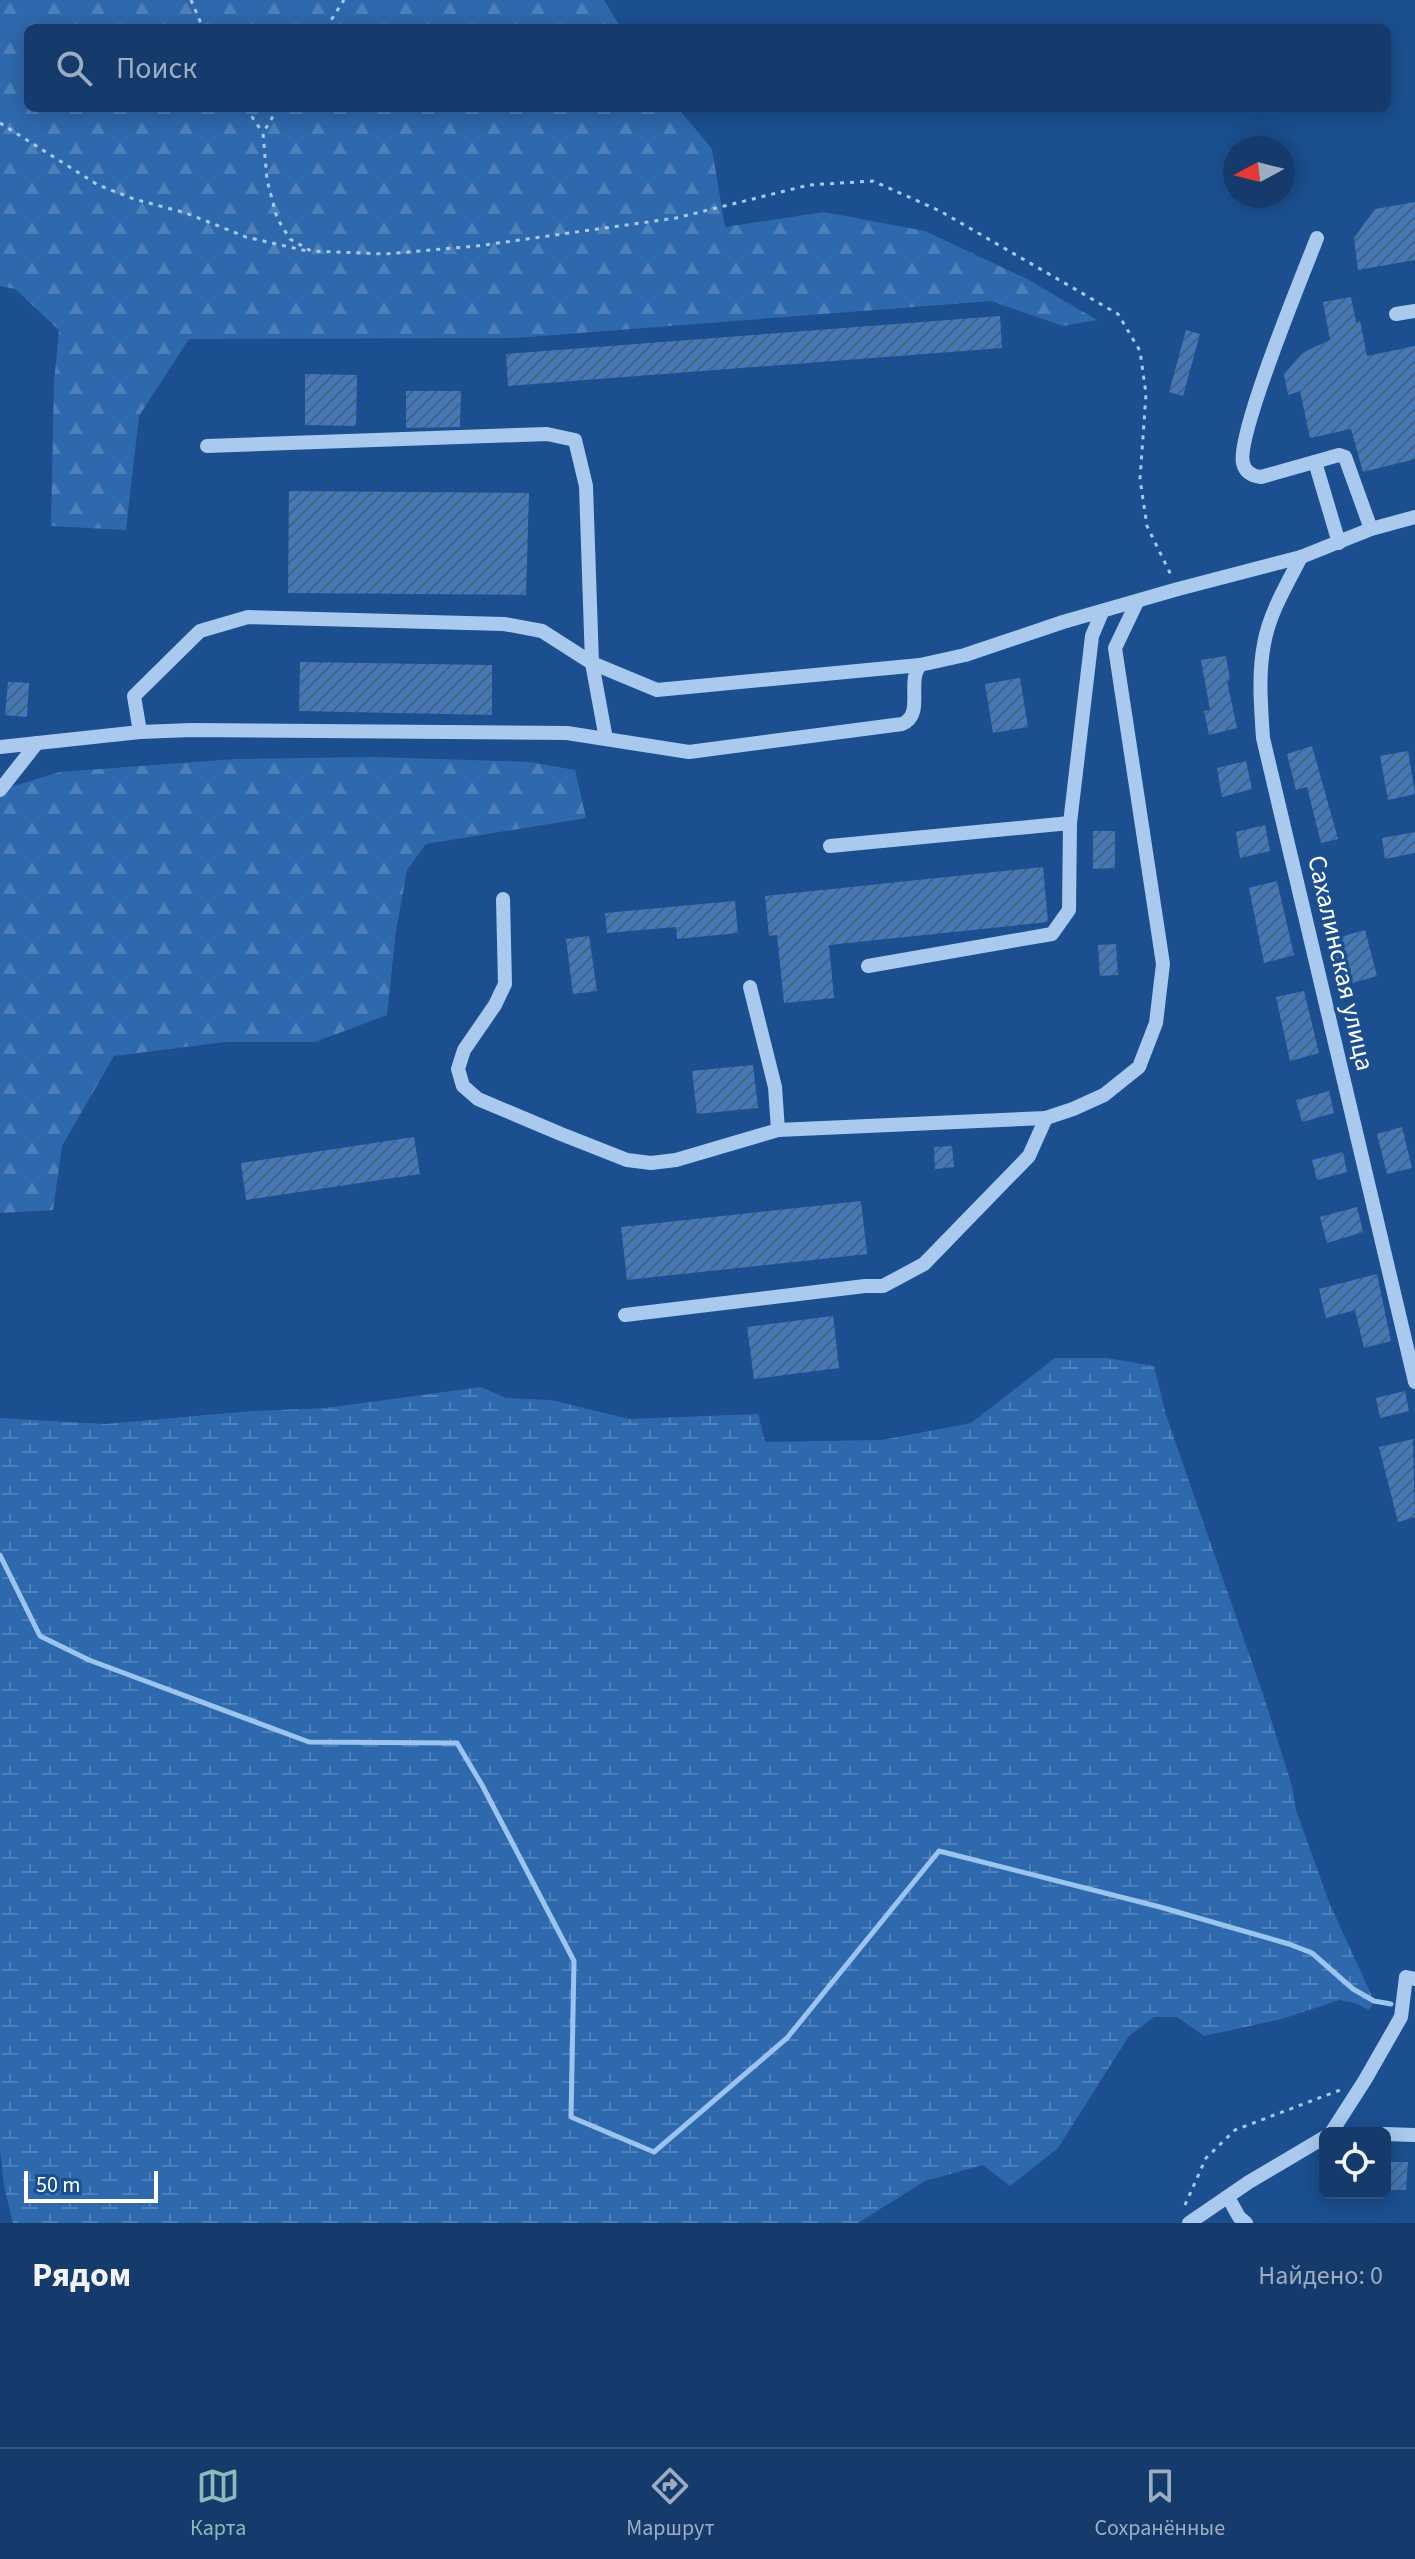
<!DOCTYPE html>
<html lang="ru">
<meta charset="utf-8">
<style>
:root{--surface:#143b6b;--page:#214673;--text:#f1f3f6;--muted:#9dadc1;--line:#33557e;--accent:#8bbbb9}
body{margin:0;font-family:"Source Sans 3",sans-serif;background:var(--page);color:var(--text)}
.controls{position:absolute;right:24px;bottom:24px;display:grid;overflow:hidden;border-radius:12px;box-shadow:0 4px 20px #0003}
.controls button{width:72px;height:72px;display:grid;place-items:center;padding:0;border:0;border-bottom:2px solid var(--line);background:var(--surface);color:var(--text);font:40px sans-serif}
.compass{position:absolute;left:1223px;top:136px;width:72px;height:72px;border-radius:50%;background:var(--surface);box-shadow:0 4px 20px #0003;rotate:263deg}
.scale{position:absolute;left:24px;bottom:20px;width:134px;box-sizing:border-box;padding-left:8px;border:4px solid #fff;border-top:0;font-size:22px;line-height:28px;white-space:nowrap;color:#fff;-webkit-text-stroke:6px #1b4f8f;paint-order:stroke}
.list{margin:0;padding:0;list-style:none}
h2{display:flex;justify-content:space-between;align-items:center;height:104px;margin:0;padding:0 32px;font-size:34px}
h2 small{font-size:26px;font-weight:400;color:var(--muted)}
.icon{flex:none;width:44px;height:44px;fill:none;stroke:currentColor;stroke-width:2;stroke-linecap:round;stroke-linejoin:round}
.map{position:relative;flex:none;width:1415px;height:2223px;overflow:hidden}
.search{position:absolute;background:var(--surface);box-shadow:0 4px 20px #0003;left:24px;right:24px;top:24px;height:88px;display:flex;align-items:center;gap:20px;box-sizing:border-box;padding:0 28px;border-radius:12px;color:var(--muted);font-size:30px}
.sheet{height:224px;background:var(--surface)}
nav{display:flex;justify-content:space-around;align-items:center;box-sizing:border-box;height:112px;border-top:2px solid var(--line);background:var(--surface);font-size:22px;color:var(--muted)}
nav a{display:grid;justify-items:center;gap:4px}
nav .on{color:var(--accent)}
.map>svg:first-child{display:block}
.forest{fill:url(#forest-firs)}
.wetland{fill:url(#wetland-marsh)}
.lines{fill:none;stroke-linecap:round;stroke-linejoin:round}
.stream{stroke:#9cc4f0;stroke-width:5}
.building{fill:url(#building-hatch)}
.path{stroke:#a9c9ee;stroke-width:3;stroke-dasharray:4 6;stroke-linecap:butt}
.minor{stroke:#a9c9ee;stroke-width:14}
.labels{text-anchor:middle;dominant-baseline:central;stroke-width:7;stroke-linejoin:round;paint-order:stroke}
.street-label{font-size:26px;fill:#fff;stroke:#1b4f8f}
</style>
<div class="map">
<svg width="1415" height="2223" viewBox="0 0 1415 2223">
<defs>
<pattern id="forest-firs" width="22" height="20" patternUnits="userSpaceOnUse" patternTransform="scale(2)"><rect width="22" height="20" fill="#2e69ad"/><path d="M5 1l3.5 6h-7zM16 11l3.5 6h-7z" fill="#4d80b9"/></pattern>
<pattern id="wetland-marsh" width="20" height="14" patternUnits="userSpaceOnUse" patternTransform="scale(2)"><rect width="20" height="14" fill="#2e69ad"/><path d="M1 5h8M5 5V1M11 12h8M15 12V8" fill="none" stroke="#4d80b9"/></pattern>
<pattern id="building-hatch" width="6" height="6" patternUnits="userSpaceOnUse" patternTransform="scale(2)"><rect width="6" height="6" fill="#4478b7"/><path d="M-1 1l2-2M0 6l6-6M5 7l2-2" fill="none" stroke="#486282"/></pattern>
</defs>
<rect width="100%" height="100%" fill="#1b4f8f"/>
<g class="forest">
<path d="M0 0H604L621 28H28V108H678L712 149 725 227 824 212 925 231 1027 279 1097 320 1063 326 991 301 515 338 189 339 139 416 126 530 51 526 54 383 59 330 15 289 0 286Z"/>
<path d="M374 757 530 762 575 770 586 818 426 844 407 870 396 931 387 1015 315 1042H225L114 1056 62 1146 53 1210 0 1213V790L60 772 235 759Z"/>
</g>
<path class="wetland" d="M1055 1358H1107L1154 1366 1166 1415 1263 1694 1292 1786 1296 1810 1329 1902 1374 2001 1369 2010 1355 2003 1339 2000 1282 2019 1204 2036 1177 2017H1154L1129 2036 1058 2148 1010 2186 983 2165 925 2181 858 2223H13L4 2186 0 2150V1418L105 1424 252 1411 326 1408 481 1387 506 1398 551 1400 629 1419 758 1414 765 1442 882 1440 971 1423Z"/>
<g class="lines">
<path class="stream" d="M0 1555 40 1636 89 1660 309 1742 457 1743 482 1785 574 1961 571 2117 654 2152 787 2038 939 1851 1160 1907 1289 1944 1312 1953 1353 1989 1374 2001 1391 2004"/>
</g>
<g class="building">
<path d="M1415 202V260L1358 270 1354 238 1375 209Z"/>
<path d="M1351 297 1356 322 1360 321 1367 356 1415 346V459L1363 472 1351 429 1310 438 1300 391 1288 395 1284 374 1302 353 1330 340 1323 302Z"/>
<path d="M1000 316 1002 348 508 386 506 354Z"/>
<path d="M1186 330 1200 334 1183 396 1169 392Z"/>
<path d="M305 374 357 375 356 426 305 425Z"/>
<path d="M406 391H461L460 427 406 428Z"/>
<path d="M289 491 529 493 526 595 288 593Z"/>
<path d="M1226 656 1230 680 1227 681 1237 728 1209 735 1204 711 1210 710 1201 660Z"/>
<path d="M300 662 492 665V715L299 711Z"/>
<path d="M1020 678 1028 727 993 733 985 684Z"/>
<path d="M8 682 29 683 27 717 5 715Z"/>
<path d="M1312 746 1338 839 1321 843 1307 787 1296 790 1287 754Z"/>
<path d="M1408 751 1415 794 1388 800 1380 756Z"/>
<path d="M1246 761 1252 789 1222 797 1217 768Z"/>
<path d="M1265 825 1270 851 1240 858 1236 832Z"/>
<path d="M1093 831H1115V868L1093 869Z"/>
<path d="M1415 832V853L1385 859 1382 838Z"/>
<path d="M1043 867 1048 922 829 945 834 998 784 1003 777 935 769 936 765 896Z"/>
<path d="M1277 881 1294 955 1264 963 1249 888Z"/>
<path d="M735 901 738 933 677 939 676 927 607 933 605 913Z"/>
<path d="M1365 930 1377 976 1342 986 1329 940Z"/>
<path d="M589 936 597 991 573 994 566 939Z"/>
<path d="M1116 944 1118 975 1100 976 1098 945Z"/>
<path d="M1304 991 1319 1053 1290 1061 1276 997Z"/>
<path d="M753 1065 758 1108 697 1114 692 1071Z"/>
<path d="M1329 1091 1334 1113 1302 1122 1296 1100Z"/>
<path d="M1402 1127 1412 1168 1387 1174 1377 1134Z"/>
<path d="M414 1137 420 1174 246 1200 241 1163Z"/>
<path d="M952 1146 954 1167 935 1169 934 1147Z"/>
<path d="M1343 1152 1347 1172 1317 1180 1312 1160Z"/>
<path d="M861 1201 867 1254 627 1280 621 1227Z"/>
<path d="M1357 1207 1363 1232 1327 1243 1320 1217Z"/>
<path d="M1377 1274 1391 1341 1364 1348 1355 1310 1326 1318 1319 1289Z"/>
<path d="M833 1316 839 1368 754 1379 747 1327Z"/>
<path d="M1405 1391 1409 1411 1380 1418 1376 1398Z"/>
<path d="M1413 1439 1415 1517 1398 1522 1379 1447Z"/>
<path d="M1390 2162H1408L1406 2190H1388Z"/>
</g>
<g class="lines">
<g class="path">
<path d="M191 0 203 28"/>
<path d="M326 28 344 0"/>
<path d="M246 108 263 133"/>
<path d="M278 108 263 133 267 180 277 218 290 239 311 251 385 254 477 246 676 218 809 185 873 181 940 211 1118 314 1140 351 1146 394 1140 479 1147 526 1171 575"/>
<path d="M0 123 98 185 134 199 186 213 246 237 307 251"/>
<path d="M1185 2205 1206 2158 1235 2130 1340 2090"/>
</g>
<g class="minor">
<path d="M1317 238C1303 274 1236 436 1243 463 1245 473 1253 476 1261 477L1339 455 1345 457 1371 529"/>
<path d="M1396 314 1415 311"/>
<path d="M207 446 547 434 575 440 586 486 592 663 606 739"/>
<path d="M1315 462 1339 543"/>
<path d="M1301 557C1287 584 1269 614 1264 644 1258 675 1261 707 1263 738L1415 1382"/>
<path d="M140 732 134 696 200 631 248 617 504 624 542 631 592 663 657 690 920 665"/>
<path d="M0 747 140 732 191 730 567 733 689 752 902 724C925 715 906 682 920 665L965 655 1063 622 1178 589 1301 557 1371 529 1415 517"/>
<path d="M0 790 37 743"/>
<path d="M830 846 1070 823"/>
<path d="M503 899 505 984 495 1005 464 1050 458 1069 463 1086 478 1099 561 1134 627 1160 651 1163 676 1160 778 1130 1046 1118"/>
<path d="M868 966 1052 934 1069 910 1070 823 1092 636 1102 612"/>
<path d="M750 987 775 1087 778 1130"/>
<path d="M625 1315 865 1286H883L924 1264 1029 1156 1046 1118 1073 1109 1104 1095 1139 1067 1156 1023 1163 964 1115 648 1137 602"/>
<path d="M1331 2133 1365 2080 1401 2017 1406 1977 1415 1979"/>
<path d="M1385 2134 1415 2135"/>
<path d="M1228 2197 1239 2217 1246 2223"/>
<path d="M1189 2223 1249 2182 1325 2137"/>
</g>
</g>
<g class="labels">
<g class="street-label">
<text transform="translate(1341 963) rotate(77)">Сахалинская улица</text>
</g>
</g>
</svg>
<div class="controls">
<button><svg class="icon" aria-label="locate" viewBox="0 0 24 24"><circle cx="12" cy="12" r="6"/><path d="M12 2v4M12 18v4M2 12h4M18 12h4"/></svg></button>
</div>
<svg class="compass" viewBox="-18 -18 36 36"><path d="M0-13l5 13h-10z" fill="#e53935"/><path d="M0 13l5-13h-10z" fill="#9dadc1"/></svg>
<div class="scale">50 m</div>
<div class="search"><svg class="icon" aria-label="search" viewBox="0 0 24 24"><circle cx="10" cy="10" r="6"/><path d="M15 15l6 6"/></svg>Поиск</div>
</div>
<section class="sheet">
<h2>Рядом<small>Найдено: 0</small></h2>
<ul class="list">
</ul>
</section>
<nav>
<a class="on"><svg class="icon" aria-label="map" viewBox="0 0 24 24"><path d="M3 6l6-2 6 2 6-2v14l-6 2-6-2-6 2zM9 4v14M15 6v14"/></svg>Карта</a>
<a><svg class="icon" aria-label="directions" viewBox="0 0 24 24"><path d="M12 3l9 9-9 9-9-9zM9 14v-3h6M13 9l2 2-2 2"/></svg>Маршрут</a>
<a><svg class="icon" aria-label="saved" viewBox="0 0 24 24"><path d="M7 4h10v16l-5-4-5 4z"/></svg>Сохранённые</a>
</nav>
